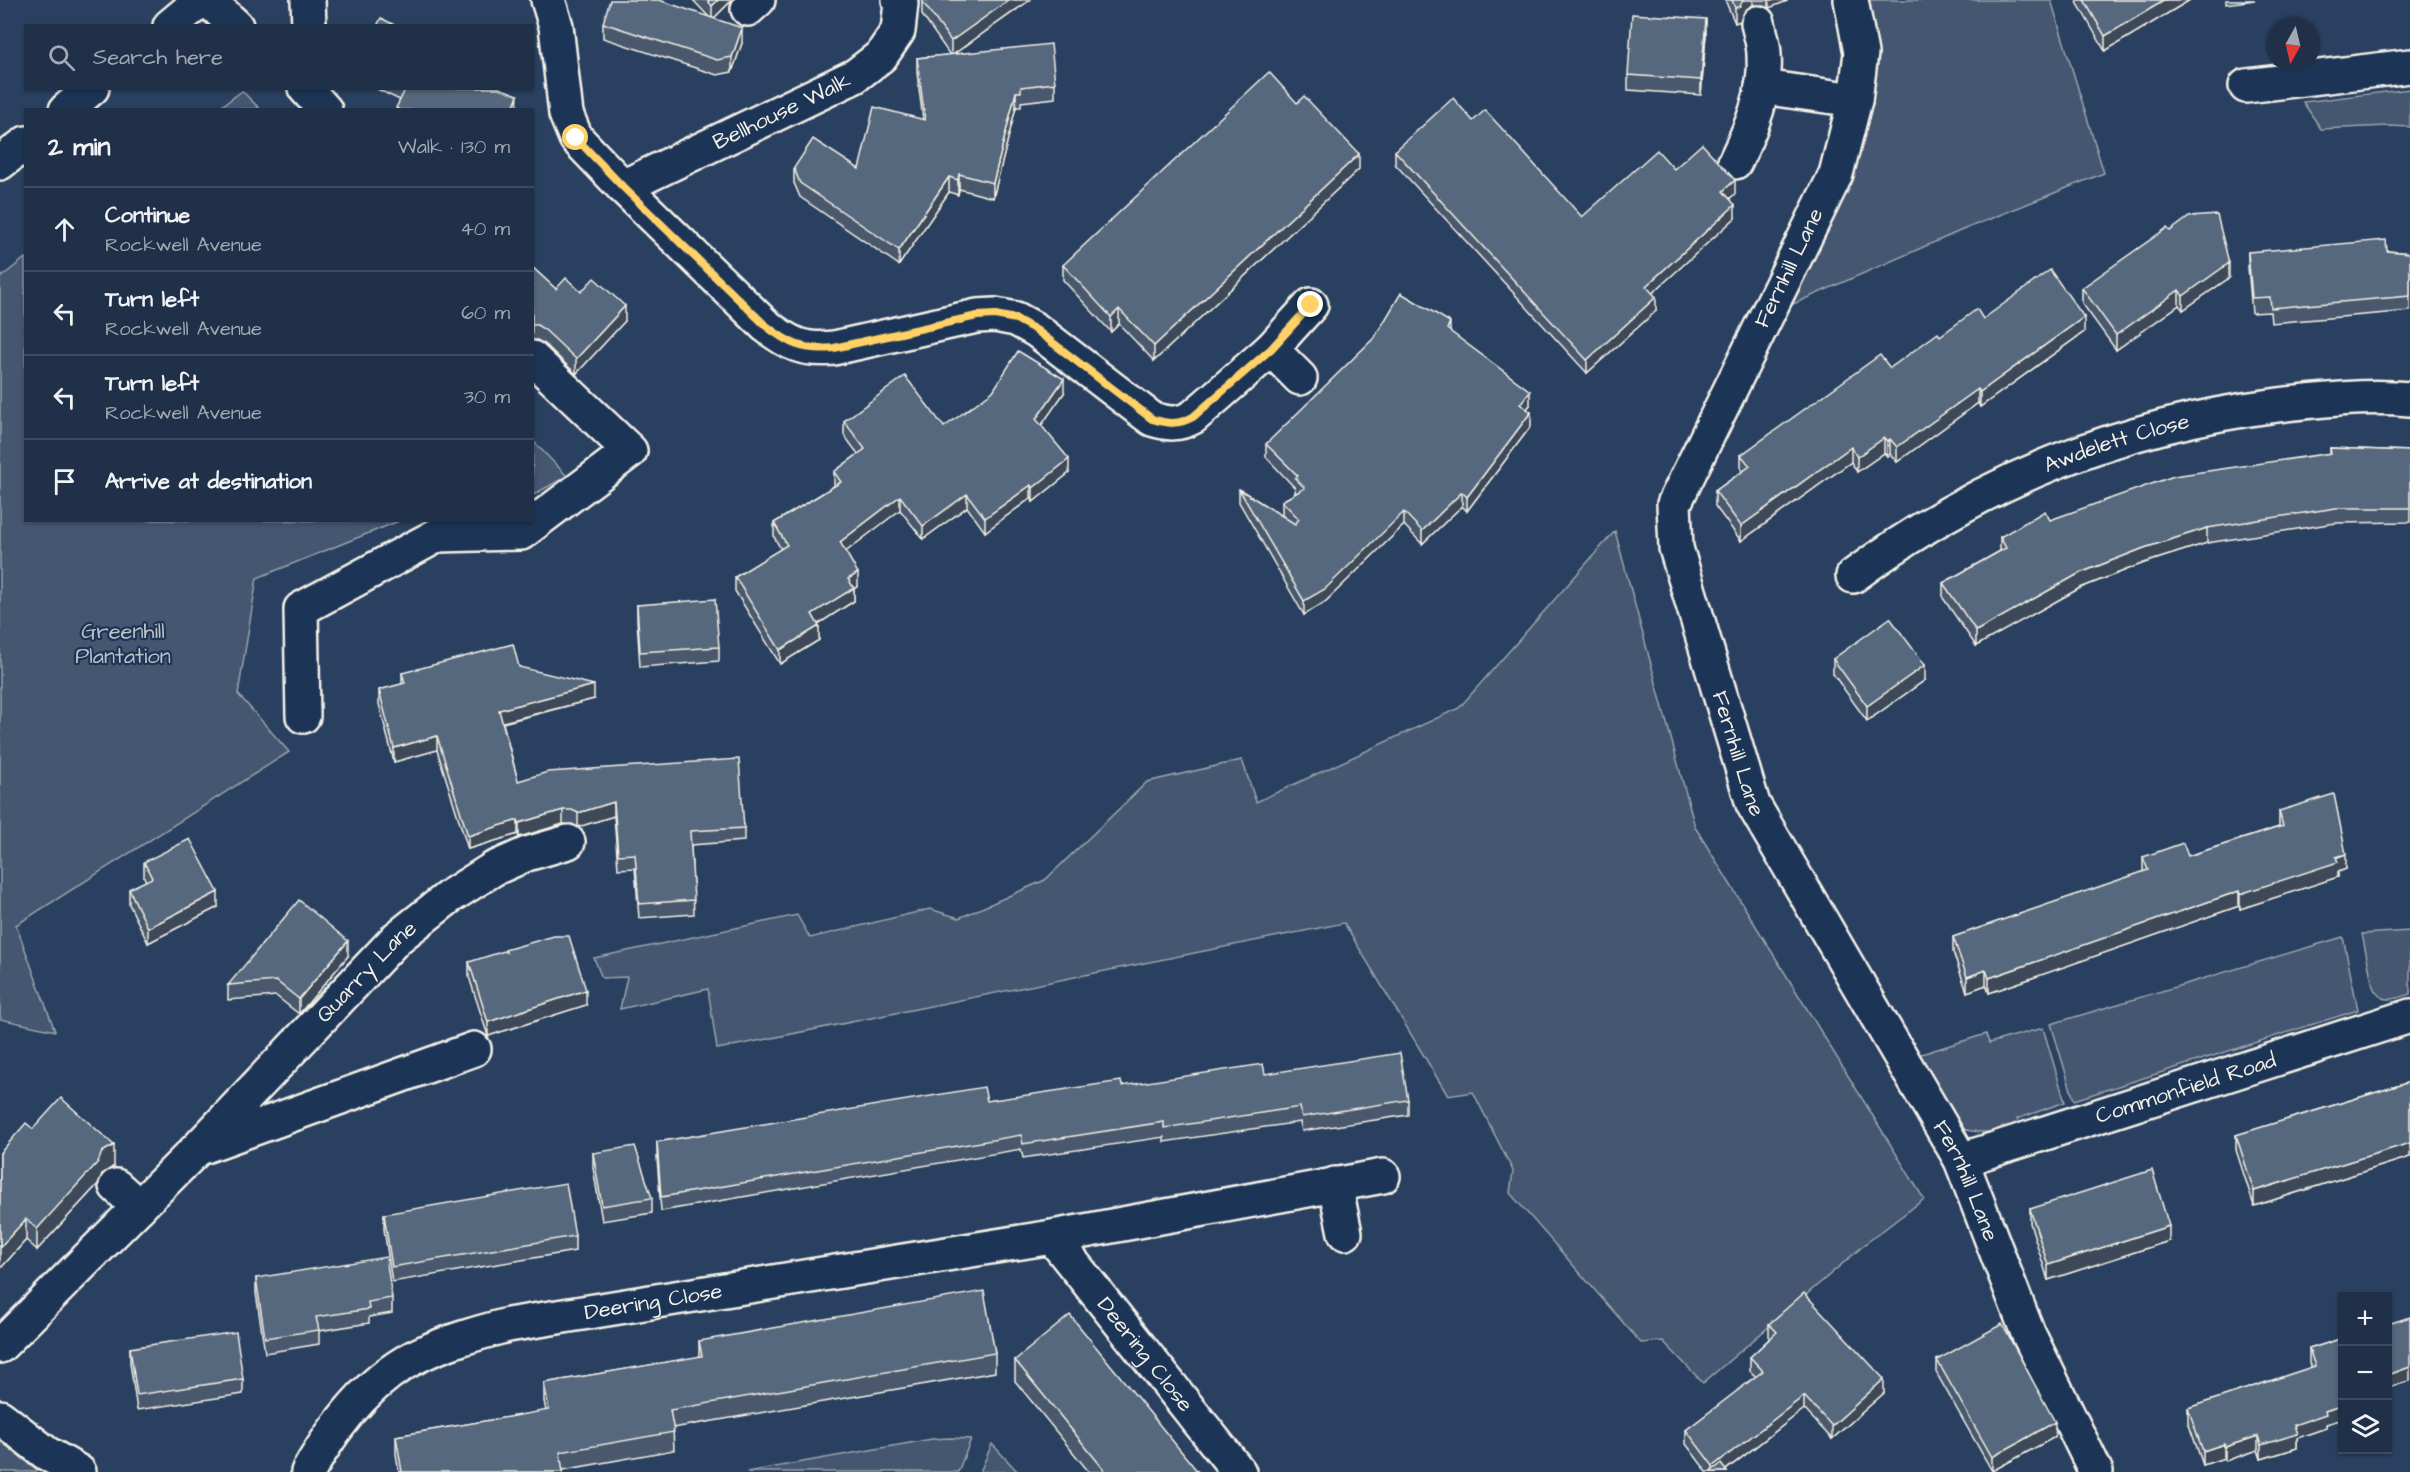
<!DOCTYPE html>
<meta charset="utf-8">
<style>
:root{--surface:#203048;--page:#28384f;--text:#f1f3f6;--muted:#a2a9b4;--line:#3d4b60}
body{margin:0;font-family:"Architects Daughter",sans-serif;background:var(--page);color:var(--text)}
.controls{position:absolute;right:18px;bottom:18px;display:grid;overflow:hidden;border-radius:0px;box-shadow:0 2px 4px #0004}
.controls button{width:54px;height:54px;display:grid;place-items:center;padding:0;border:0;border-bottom:2px solid var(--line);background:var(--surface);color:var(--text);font:30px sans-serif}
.compass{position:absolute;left:2266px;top:18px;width:54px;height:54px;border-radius:50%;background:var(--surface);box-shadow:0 2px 4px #0004;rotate:188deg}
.stop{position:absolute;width:18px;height:18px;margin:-14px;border:4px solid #ffd166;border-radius:50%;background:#fff}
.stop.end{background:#ffd166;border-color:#fff;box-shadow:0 2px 6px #0008}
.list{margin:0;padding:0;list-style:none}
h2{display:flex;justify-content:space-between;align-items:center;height:78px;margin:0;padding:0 24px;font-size:26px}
h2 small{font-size:20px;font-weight:400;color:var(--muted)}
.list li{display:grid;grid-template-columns:39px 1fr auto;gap:18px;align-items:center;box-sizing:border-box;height:84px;padding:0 24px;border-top:2px solid var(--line)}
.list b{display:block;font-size:22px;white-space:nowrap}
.list p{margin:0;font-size:20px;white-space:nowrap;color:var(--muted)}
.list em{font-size:20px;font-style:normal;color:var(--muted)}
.icon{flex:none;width:33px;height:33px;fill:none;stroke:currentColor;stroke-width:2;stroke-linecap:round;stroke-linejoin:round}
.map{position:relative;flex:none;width:2410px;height:1472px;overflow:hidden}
.search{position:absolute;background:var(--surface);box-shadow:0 2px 4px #0004;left:24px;top:24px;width:510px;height:66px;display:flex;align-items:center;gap:15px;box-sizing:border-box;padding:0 21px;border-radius:0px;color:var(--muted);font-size:22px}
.panel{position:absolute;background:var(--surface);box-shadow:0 2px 4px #0004;left:24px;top:108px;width:510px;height:414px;border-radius:0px}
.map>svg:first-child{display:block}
.green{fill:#445771;stroke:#9ca4ac;stroke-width:1.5}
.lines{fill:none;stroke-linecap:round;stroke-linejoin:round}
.minor-casing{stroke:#f4f1e8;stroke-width:38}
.secondary-casing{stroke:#f4f1e8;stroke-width:38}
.minor{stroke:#1d3557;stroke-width:33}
.secondary{stroke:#1d3557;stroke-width:33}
.wall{fill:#4a596c;stroke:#f4f1e8;stroke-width:1.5}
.shaded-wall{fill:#3c4858;stroke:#f4f1e8;stroke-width:1.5}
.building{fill:#56677d;stroke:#f4f1e8;stroke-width:1.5}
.route{stroke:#ffd166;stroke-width:8}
.labels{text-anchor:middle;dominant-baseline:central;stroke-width:4.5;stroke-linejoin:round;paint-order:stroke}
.street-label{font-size:22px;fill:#f4f1e8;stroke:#1d3557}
.park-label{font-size:22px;fill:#bfc3c4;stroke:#1d3557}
</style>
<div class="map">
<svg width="2410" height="1472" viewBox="0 0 2410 1472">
<rect width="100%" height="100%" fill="#2a4060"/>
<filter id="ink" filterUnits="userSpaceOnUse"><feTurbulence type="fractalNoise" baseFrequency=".0167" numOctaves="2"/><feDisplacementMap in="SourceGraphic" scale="12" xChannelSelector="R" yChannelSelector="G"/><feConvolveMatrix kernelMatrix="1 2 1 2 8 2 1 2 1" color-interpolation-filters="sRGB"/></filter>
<g filter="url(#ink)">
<g class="green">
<path d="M1862 0H2051L2104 173 1960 231 1791 305 1852 177Z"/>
<path d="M2410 89V127L2389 126 2321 129 2303 102Z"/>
<path d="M242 91 260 109H218Z"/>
<path d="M25 258 26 520 399 521 257 578 238 694 289 752 16 925 55 1031 0 1019V278Z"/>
<path d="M533 441 567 476 533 495H532Z"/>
<path d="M1615 531 1695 827 1924 1199 1869 1241 1703 1383 1663 1341 1641 1343 1510 1193 1513 1171 1473 1092 1448 1096 1344 923 717 1049 708 989 620 1009 627 977 602 978 594 958 797 915 810 938 930 909 959 918 1045 880 1147 782 1242 760 1256 802 1459 708Z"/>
<path d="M2410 931V994C2395 999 2381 1005 2373 987L2362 934Z"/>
<path d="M2343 937 2358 1010 2074 1100 2051 1024Z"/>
<path d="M2043 1028 2065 1102 2017 1119 2019 1125C1997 1132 1981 1135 1959 1128L1918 1055 1986 1034 1989 1043Z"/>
<path d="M950 1438 971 1439 958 1472H747L932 1439Z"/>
<path d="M0 1441 37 1470 36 1472H0Z"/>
<path d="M992 1444 1018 1472H980Z"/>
</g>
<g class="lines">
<defs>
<g id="minor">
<path d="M208 0 236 26"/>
<path d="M308 0 309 26"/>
<path d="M548 0 556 26 566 114 576 138 623 187 765 325C789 344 803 351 834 348L977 316 995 315 1016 319 1036 330 1152 419C1168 424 1178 425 1193 417L1271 349 1311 305"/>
<path id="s1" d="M1851 0 1861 53 1855 100 1836 174 1674 504 1676 548 1753 804 1961 1160 2028 1333 2096 1472"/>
<path d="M748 9 758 0"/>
<path d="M2246 86 2410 66"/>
<path d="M1762 87 1855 100"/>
<path d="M305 88 325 110"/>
<path d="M1735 162C1751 129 1767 92 1764 55 1764 44 1760 33 1758 23"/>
<path id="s2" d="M623 187 855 76 881 56 898 31 901 3 899 0"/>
<path d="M1271 349 1300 378"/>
<path id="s3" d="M1853 576C1981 481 2120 425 2278 405 2322 400 2366 395 2410 399"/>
<path d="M303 716 301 609 438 535 521 533 630 451 532 358"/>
<path d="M202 1147 474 1049"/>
<path id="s4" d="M1961 1160 2410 1016"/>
<path d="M1335 1184 1345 1233"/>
<path d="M116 1186 139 1207"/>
<path id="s5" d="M1052 1237 1239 1472"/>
<path id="s6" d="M0 1346 197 1149 397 938 449 897 493 869 527 854 568 842"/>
<path d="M0 1417 46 1453 79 1472"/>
<path id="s7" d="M308 1472C334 1426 371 1377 421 1354 449 1341 478 1333 508 1325L1052 1237 1383 1176"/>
</g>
<g id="secondary">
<path d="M170 26 201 0"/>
<path d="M66 110 92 88"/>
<path d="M0 163 26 143"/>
</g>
</defs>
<use href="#minor" class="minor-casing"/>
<use href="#secondary" class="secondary-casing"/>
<use href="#minor" class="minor"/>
<use href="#secondary" class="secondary"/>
</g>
<g class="wall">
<path d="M693 0H732L714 18 742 43 732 72 717 75 603 38V23L709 17Z"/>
<path d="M1030 0 952 55 1055 83V98L1021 102V107H1016L993 198 959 189 958 195 949 192 899 265 800 197 794 183V168L859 169 923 120 917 73V58L950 55 922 15V1Z"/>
<path d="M1725 0H1787V1L1769 8 1763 5H1753L1745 10 1740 21 1735 23Z"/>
<path d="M2077 0H2190L2105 51 2077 2Z"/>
<path d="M2226 0H2255L2226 4Z"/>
<path d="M1706 34 1701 95 1628 90V75Z"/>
<path d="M375 88H499L518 108 517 110H396L400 100Z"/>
<path d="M1473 121 1582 217 1674 169 1735 194 1730 198 1735 218 1652 293 1656 311 1587 373 1395 164V151Z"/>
<path d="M1359 169 1154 361 1119 324 1111 332 1063 280V265Z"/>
<path d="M2387 251 2410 253V311L2271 323 2270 312 2252 313 2248 267V252Z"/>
<path d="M532 267 556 289 581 292 625 321 576 374 545 344 537 340H532Z"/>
<path d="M2229 278 2183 310 2179 305 2116 350 2082 303V288Z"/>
<path d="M1983 319 2084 332 1980 407 1978 403 1897 462 1890 454 1887 456 1884 453 1857 472 1851 462 1741 541 1715 506V491L1743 471 1741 469V455L1890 368 1940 336Z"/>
<path d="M1450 332 1530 405 1527 409 1531 426 1467 511 1462 506 1422 544 1404 525 1325 602 1304 615 1239 502V489L1285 518 1282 515V501L1297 493 1295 492V488L1266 457V444Z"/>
<path d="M1064 393 1041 425 1069 473 1033 502 1031 498 985 532 967 507 923 539 900 510 845 552 858 586 854 589V601L818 624 819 640 780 664 735 591V577L781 549 774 537V523L834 486V472L858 454 844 435V421L944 427Z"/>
<path d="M2330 448 2410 451V522L2336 523 2207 543 2144 563 2080 588 1976 646 1943 598V583L2000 551V537L2050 520 2330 453Z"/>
<path d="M637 605 719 647V661L640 667 637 619Z"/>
<path d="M1833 659 1925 680 1867 721 1833 674Z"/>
<path d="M519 667 594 699 503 723 518 781 744 828V841L691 845 694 914 639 918 635 868 618 869 614 816 578 827 572 824H563L519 837 518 834 468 849 437 750 394 762 379 704V690L402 684V673Z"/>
<path d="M2279 811 2346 869 2338 872V877L2240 909 2239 906 1989 993 1986 985 1967 992 1953 952V937L2143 872V857L2188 856 2279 827Z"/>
<path d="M144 862 218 907 148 943 129 904V889L146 881 144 877Z"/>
<path d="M348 956 299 1014 276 996 228 1000V985Z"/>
<path d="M469 962 586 1005 488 1036 469 977Z"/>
<path d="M1265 1074 1408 1100V1115L1302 1131 1300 1122 1164 1142V1137L1023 1158 1021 1149 661 1211 657 1157V1142L987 1101 1122 1086Z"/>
<path d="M2410 1082V1157L2254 1206 2236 1150V1135Z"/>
<path d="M33 1129 114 1166 102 1174 98 1184 37 1250 26 1240 0 1269V1153Z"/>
<path d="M593 1153 652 1198V1213L602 1221 593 1168Z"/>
<path d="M2030 1209 2169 1241 2048 1280 2030 1223Z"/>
<path d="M384 1214 575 1236V1251L392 1282 384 1229Z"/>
<path d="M256 1278 392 1298V1313L369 1317V1323L319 1331V1344L265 1353 256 1293Z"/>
<path d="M1769 1324 1884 1393 1832 1439 1804 1409 1726 1470 1727 1472H1707L1686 1444V1430L1756 1377 1750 1371V1357L1770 1338H1769Z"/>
<path d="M2343 1338V1419L2326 1424V1428L2297 1438V1448L2261 1459 2258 1450 2225 1461 2224 1458 2203 1465 2188 1422V1408L2311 1368 2309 1363V1349Z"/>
<path d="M699 1341 995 1353V1372L673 1428 674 1450 563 1470V1472H399L396 1454V1436L546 1411 544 1401V1383L699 1357Z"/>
<path d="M130 1348 243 1379V1394L137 1410 130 1363Z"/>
<path d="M1015 1360 1198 1472H1089L1015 1381Z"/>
<path d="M1937 1360 2055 1437 1992 1471 1937 1374Z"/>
</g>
<g class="shaded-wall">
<path d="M718 0H732L712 20V6Z"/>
<path d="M1009 0H1030L951 56V41Z"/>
<path d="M1743 0H1753V5L1745 10 1740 21 1735 23V8Z"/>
<path d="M1769 0H1787V1L1769 8Z"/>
<path d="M2165 0H2190L2105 51V36Z"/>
<path d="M1706 19V34L1701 95V80Z"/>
<path d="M742 28V43L732 72V57Z"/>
<path d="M1016 92V107L993 198V183Z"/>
<path d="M518 95 517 110H512Z"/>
<path d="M1359 154V169L1154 361V346Z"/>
<path d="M959 174V189L958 195V180Z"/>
<path d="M949 177V192L899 265V250Z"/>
<path d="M1735 180V194L1723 204V191Z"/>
<path d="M1735 205V218L1646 299V286Z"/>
<path d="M2229 263V278L2183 310V296Z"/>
<path d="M2179 290V305L2116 350V335Z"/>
<path d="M1656 297V311L1587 373V360Z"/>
<path d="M625 306V321L576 374V359Z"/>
<path d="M1119 309V324L1111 332V317Z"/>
<path d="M2084 317V332L1980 407V392Z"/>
<path d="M1450 322V336L1447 329Z"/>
<path d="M1064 379V393L1036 433V419Z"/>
<path d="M1978 389V403L1897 462V447Z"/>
<path d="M1530 391V405L1520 417V404Z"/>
<path d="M1531 412V426L1467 511V497Z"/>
<path d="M1884 438V453L1857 472V457Z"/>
<path d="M1890 439V454L1887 456V441Z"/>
<path d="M1851 447V462L1741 541V526Z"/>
<path d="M1069 459V473L1033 502V488Z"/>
<path d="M1031 485V498L985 532V518Z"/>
<path d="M1462 492V506L1422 544V531Z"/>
<path d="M967 494V507L923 539V526Z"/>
<path d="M900 496V510L840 556V542Z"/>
<path d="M1404 512V525L1325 602 1304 615V601Z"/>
<path d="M2207 528V543L2144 563 2080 588 1976 646V631L2080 573 2144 548Z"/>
<path d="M858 573V586L854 589V601L812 628V614L848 579Z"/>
<path d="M819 626V640L780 664V650Z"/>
<path d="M1925 665V680L1867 721V706Z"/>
<path d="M594 685V699L499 723V710Z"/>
<path d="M437 736V750L394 762V748Z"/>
<path d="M614 802V816L578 827V813Z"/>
<path d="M563 810V824L519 837V823Z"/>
<path d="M518 820V834L468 849V836Z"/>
<path d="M2346 854V869L2338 872V877L2240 909V894Z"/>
<path d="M2239 891V906L1989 993V978Z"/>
<path d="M218 892V907L148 943V928Z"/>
<path d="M348 941V956L299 1014V999Z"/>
<path d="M1986 970V985L1967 992V977Z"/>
<path d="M586 990V1005L488 1036V1022Z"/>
<path d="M2410 1143V1157L2254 1206V1191Z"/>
<path d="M114 1145V1166L102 1174 98 1184 37 1250V1229L102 1152Z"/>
<path d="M26 1219V1240L0 1269V1247Z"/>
<path d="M2169 1226V1241L2048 1280V1265Z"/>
<path d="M2410 1367V1381L2388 1388V1375Z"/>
<path d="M1884 1379V1393L1832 1439V1426Z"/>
<path d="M1804 1396V1409L1723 1472H1713V1466Z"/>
<path d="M2343 1405V1419L2326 1424V1428L2297 1438V1448L2261 1459V1445L2294 1425 2325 1411Z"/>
<path d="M2055 1422V1437L1992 1471V1457Z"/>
<path d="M2258 1436V1450L2225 1461V1447Z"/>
<path d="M2224 1444V1458L2203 1465V1451Z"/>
</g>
<g class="building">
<path d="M610 0H659L742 28 732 57 717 60 603 23Z"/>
<path d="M707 0H718L712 6Z"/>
<path d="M923 0H1009L951 41 922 1Z"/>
<path d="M1732 0H1743L1740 6 1735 8Z"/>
<path d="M2084 0H2165L2105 36Z"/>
<path d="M1632 14 1706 19 1701 80 1628 75Z"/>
<path d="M381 18 396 26H377Z"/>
<path d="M1051 44 1055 83 1021 87V92H1016L993 183 959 174 958 180 949 177 899 250 800 183 794 168 813 139 859 169 874 107 925 120 917 58Z"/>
<path d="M1269 72 1297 103 1304 96 1359 154 1154 346 1119 309 1111 317 1063 265Z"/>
<path d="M402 88H499L518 95 512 110H400L396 108 405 90Z"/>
<path d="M1453 98 1473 121 1485 110 1582 217 1657 150 1674 169 1702 144 1735 180 1723 191 1735 205 1646 286 1656 297 1587 360 1395 151Z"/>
<path d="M2217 215 2229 263 2183 296 2179 290 2116 335 2082 288 2167 228 2170 231 2189 217Z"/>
<path d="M2386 240 2387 251 2410 253V296L2271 308 2270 297 2252 298 2248 252Z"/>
<path d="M532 267 556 289 566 278 581 292 594 278 625 306 576 359 545 330 537 325H532Z"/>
<path d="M2050 270 2084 317 1980 392 1978 389 1897 447 1890 439 1887 441 1884 438 1857 457 1851 447 1741 526 1715 491 1750 466 1741 455 1880 355 1890 368 1938 333 1940 336 1977 309 1983 319Z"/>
<path d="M1401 293 1450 322 1447 329 1530 391 1520 404 1531 412 1467 497 1462 492 1422 531 1404 512 1325 589 1304 601 1239 489 1295 524 1299 519 1282 501 1305 488 1295 478 1298 476 1266 444 1375 337Z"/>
<path d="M1018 351 1064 379 1036 419 1069 459 1033 488 1031 485 985 518 967 494 923 526 900 496 840 542 858 573 848 579 854 588 812 614 819 626 780 650 735 577 787 545 774 523 841 482 834 472 865 449 844 421 905 376 944 427 993 391Z"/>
<path d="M2330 448 2410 451V508H2336L2207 528 2144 548 2080 573 1976 631 1943 583 2006 548 2000 537 2045 511 2050 520 2174 476 2331 453Z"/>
<path d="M715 599 719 647 640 652 637 605Z"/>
<path d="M1890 618 1925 665 1867 706 1833 659Z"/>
<path d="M513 644 519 667 594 685 499 710 518 781 548 772 739 759 744 828 690 831 694 900 639 904 635 854 618 855 614 802 578 813 572 810H563L519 823 518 820 468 836 437 736 394 748 379 690 405 683 402 673Z"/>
<path d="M2334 794 2346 854 2336 857 2338 862 2240 894 2239 891 1989 978 1986 970 1967 977 1953 937 2148 870 2143 857 2183 843 2188 856 2283 826 2279 811Z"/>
<path d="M190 839 218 892 148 928 129 889 152 878 144 862Z"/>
<path d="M299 900 348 941 299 999 276 981 228 985Z"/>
<path d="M554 936H569L586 990 488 1022 469 962 504 951 506 952 505 950Z"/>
<path d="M1400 1053 1408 1100 1302 1117 1300 1107 1164 1128V1122L1023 1144 1021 1135 661 1197 657 1142 984 1087 987 1101 1121 1081 1122 1086 1263 1064 1265 1074Z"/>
<path d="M2410 1082V1143L2254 1191 2236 1135Z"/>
<path d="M61 1098 114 1145 102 1152 98 1162 37 1229 26 1219 0 1247V1153L26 1123 33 1129Z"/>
<path d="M635 1146 652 1198 602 1206 593 1153Z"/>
<path d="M2152 1170 2169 1226 2048 1265 2030 1209Z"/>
<path d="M566 1183 575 1236 392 1267 384 1214Z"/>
<path d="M386 1257 392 1298 368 1302 369 1309 316 1317 319 1330 265 1338 256 1278Z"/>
<path d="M984 1291 995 1353 670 1410 674 1432 560 1452 563 1472H402L396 1436 549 1410 544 1383 702 1356 699 1341Z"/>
<path d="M1804 1293 1884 1379 1832 1426 1804 1396 1713 1466 1686 1430 1763 1371 1750 1357 1777 1332 1769 1324Z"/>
<path d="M1070 1315 1198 1472H1106L1015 1360Z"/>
<path d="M2410 1317V1367L2388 1375V1324Z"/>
<path d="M2002 1324 2055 1422 1992 1457 1937 1360Z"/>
<path d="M236 1332 243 1379 137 1395 130 1348Z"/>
<path d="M2343 1338V1389L2340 1390 2343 1398V1405L2325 1411 2326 1414 2294 1425 2297 1434 2261 1445 2258 1436 2225 1447 2224 1444 2203 1451 2188 1408 2315 1366 2309 1349Z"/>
<path d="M1721 1464 1727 1472H1710Z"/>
</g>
</g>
<g class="lines" filter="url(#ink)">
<path class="route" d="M576 138 623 187 765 325C789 344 803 351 834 348L977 316 995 315 1016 319 1036 330 1152 419C1168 424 1178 425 1193 417L1271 349 1311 305"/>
</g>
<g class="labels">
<g class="street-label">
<text stroke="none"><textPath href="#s2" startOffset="176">Bellhouse Walk</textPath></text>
<text transform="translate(1789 268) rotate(-64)">Fernhill Lane</text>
<text stroke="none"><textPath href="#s3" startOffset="297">Awdelett Close</textPath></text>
<text stroke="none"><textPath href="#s1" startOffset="804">Fernhill Lane</textPath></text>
<text stroke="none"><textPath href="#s6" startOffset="524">Quarry Lane</textPath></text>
<text stroke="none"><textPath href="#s4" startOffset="236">Commonfield Road</textPath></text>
<text stroke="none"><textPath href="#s1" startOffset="1290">Fernhill Lane</textPath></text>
<text stroke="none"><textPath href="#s7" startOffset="405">Deering Close</textPath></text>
<text stroke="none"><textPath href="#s5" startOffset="150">Deering Close</textPath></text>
</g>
<g class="park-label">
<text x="123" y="631">Greenhill<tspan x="123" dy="25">Plantation</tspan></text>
</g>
</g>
</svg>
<div class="controls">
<button>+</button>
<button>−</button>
<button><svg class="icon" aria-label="layers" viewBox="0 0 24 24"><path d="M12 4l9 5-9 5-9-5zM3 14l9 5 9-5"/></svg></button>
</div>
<svg class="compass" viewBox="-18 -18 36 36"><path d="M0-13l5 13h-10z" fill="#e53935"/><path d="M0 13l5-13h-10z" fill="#a2a9b4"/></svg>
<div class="stop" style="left:576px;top:138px"></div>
<div class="stop end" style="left:1311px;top:305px"></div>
<div class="search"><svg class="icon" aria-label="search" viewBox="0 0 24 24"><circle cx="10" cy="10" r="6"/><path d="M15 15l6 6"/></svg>Search here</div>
<section class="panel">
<h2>2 min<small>Walk · 130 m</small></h2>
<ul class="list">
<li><svg class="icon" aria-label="ahead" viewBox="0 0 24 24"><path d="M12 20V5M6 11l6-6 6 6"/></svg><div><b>Continue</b><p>Rockwell Avenue</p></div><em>40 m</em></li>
<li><svg class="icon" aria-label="left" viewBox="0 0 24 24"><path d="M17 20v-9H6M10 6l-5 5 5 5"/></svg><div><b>Turn left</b><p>Rockwell Avenue</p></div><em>60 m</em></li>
<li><svg class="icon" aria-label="left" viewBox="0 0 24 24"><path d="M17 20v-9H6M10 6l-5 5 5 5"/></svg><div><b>Turn left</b><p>Rockwell Avenue</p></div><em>30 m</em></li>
<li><svg class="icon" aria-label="arrive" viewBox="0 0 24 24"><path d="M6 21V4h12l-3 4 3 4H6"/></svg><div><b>Arrive at destination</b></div></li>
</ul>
</section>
</div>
